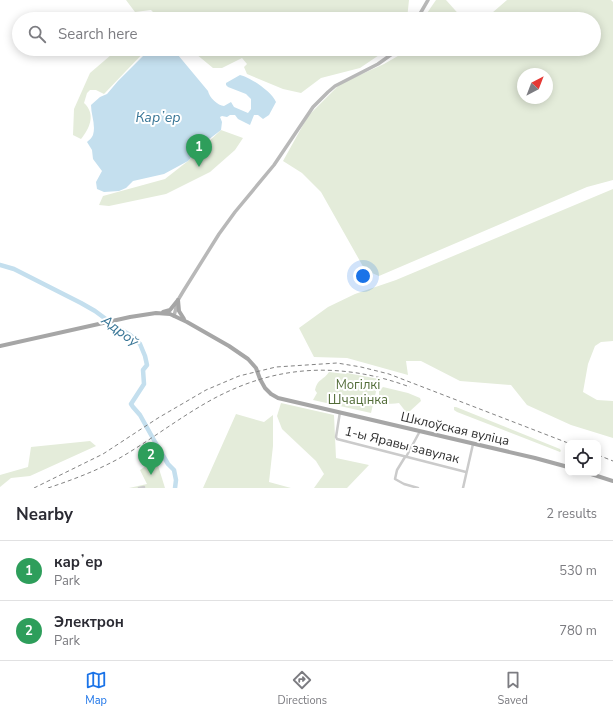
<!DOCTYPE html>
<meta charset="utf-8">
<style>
:root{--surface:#fff;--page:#f7f7f7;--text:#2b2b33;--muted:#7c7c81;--line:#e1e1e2;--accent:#1a73e8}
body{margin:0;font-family:"Nunito Sans",sans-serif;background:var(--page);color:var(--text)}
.controls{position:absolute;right:12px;bottom:12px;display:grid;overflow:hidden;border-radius:8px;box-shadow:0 2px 10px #0003}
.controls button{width:36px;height:36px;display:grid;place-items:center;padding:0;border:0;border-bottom:1px solid var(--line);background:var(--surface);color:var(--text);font:20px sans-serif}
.compass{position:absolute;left:517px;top:68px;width:36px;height:36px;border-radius:50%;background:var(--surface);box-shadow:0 2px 10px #0003;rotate:42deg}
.you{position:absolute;left:363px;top:276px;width:14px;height:14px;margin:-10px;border:3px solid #fff;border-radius:50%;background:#1a73e8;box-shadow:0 0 0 6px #1a73e833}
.badge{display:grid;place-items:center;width:26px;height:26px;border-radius:50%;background:var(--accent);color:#fff;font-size:13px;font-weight:700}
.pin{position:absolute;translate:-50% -33px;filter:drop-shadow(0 1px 2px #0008)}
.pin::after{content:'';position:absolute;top:21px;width:14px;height:12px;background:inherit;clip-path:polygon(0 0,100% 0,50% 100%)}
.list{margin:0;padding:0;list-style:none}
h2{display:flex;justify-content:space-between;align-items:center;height:52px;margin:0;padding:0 16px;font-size:17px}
h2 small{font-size:13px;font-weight:400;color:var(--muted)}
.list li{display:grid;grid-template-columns:26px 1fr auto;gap:12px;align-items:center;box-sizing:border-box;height:60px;padding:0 16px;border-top:1px solid var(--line)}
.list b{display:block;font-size:15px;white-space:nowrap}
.list p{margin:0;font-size:13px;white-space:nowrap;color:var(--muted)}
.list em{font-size:13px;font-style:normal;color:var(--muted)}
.icon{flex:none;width:22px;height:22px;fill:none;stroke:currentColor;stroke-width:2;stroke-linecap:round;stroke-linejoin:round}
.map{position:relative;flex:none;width:613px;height:488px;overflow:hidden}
.search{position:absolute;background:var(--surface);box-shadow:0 2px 10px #0003;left:12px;right:12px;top:12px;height:44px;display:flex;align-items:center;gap:10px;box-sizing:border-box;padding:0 14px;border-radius:22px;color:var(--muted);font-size:15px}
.sheet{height:172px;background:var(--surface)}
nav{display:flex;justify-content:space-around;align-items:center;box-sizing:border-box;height:56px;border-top:1px solid var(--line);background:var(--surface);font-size:11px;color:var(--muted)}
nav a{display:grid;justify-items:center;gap:2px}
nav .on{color:var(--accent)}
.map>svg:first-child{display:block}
.green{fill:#e4ecda;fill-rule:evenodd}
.water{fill:#c4dfee}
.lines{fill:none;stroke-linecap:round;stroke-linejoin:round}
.river{stroke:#c4dfee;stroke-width:4.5}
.street{stroke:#cbcbcb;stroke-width:2.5}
.secondary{stroke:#b8b8b8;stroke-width:3.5}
.primary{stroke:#a6a6a6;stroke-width:4}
.rail{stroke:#838383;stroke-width:1;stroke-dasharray:4 3;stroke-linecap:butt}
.labels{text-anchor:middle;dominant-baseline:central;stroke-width:4;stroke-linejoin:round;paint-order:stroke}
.park-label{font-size:13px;fill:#526c38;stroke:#fff}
.street-label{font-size:13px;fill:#2e2e2e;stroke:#fff}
.water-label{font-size:14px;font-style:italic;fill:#367495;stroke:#fff}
</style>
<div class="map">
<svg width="613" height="488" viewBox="0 0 613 488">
<rect width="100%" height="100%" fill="#fff"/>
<g class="green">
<path d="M126 0H409L407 19H152L156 15 151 10 135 12Z"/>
<path d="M436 0H446L463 19H423Z"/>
<path d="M507 0H611L613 2V180L587 187 379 276 365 270 321 192 302 173 283 161 308 116 340 84 384 64 410 49H594V19H485ZM523 74H547V98H523Z"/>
<path d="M118 49H147L104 94 96 90H90L87 93 84 103C96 114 90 128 81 139L73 135 74 109 90 73Z"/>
<path d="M190 49H388L360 68 321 78 301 93 283 89 247 74 244 67 247 64 242 58 222 68H213Z"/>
<path d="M221 130 243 138 235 150 210 172 166 194 109 206 99 205 103 196 165 179 188 161Z"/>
<path d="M613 189V341L601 342 595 346 588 364 583 392 597 400 613 401V438L571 425 527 405 511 385 460 381 421 361H406L408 375 347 358 314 357 299 328 328 307 355 294 396 280Z"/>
<path d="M329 372 346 374 347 373 379 379 371 413 313 400 317 393 315 390C317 379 324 380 329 372Z"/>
<path d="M383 387 408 393 420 398 421 401 410 411 406 412 399 403C392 404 384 405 379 398V391Z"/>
<path d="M281 403 334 415 336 458 369 465 347 488H314L324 474 316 461 282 429 277 416Z"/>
<path d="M454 407H456L560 449 561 451 560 452 457 412 454 410Z"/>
<path d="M236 414 264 422 273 415V446L269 482 291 488H203Z"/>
<path d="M90 441 96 446 30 476 11 478 0 487V475L28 467 31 447Z"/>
<path d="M156 459 165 488H129L147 484 140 470Z"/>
</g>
<path class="water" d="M150 49H173L208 91C209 97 218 106 224 106L231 102 234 107 248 113 251 109V99L246 94 228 87 226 85V83L240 75C250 77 272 92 276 102L269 115 263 119 258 115H254L250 125 238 119 235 115H230L227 117 222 116 220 117 222 122 221 130 208 140 188 161 164 174 133 181 126 188 119 191 104 192 97 189 96 182 102 171 93 159 92 150 87 142C89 140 92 138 93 135 96 125 91 115 91 105L100 97 107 94 118 81Z"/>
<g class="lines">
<path class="river" d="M0 265 14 269 81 303 95 311 118 328 130 335 140 344 145 356 147 365 143 370 144 384 131 404 133 407 140 415 155 442 168 464 174 470 176 480 175 488"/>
<g class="street">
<path d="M340 412 336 437 337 439 466 472"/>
<path d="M405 457 397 470 395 479 404 484 418 488"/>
<path d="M406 457 420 431"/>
<path d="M139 488 144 487"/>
<path d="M463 488 473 444"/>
</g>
<g class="secondary">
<path d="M417 19 428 0"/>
<path d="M174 316 178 300 184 290 219 234 235 212 274 165 313 107 328 92 335 86 378 64 399 49"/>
</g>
<g class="primary">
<path d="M178 300 179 311 184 319"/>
<path d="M163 312 170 310 178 300"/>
<path d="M0 346 130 317 156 313 170 314 187 322 229 346 248 359 256 368 260 379 265 388 271 394 278 398 535 458 568 467"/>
<path d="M588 473 613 481"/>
</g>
<g class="rail">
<path d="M598 455 613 461"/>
<path d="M34 488 103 454 158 418 206 390 239 376 276 367 337 363 361 367 389 374 568 443"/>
<path d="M48 488C72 480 96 471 118 459 151 440 180 417 213 399 278 364 342 362 410 387"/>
</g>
</g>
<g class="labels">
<g class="park-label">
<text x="358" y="385">Могілкі<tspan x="358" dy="15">Шчацінка</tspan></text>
</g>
<g class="street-label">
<text transform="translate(455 429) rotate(13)">Шклоўская вуліца</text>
<text transform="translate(402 445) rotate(14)">1-ы Яравы завулак</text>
</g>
<g class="water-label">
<text x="158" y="117">Карʼер</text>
<text transform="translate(120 331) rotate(37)">Адроў</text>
</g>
</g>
</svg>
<div class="controls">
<button><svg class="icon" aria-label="locate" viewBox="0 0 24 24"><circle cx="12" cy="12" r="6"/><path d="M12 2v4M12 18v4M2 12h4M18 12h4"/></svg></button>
</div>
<svg class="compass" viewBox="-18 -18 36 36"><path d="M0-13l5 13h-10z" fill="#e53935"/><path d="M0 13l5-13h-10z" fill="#7c7c81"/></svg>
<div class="you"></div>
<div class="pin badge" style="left:199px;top:167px;background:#2e9e5b">1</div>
<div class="pin badge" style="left:151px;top:475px;background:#2e9e5b">2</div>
<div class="search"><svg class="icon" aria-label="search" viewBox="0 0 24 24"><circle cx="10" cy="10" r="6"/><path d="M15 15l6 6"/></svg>Search here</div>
</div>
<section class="sheet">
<h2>Nearby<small>2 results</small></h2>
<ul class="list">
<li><span class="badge" style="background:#2e9e5b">1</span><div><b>карʼер</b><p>Park</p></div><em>530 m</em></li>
<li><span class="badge" style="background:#2e9e5b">2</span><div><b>Электрон</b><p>Park</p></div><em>780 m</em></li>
</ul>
</section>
<nav>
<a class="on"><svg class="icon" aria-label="map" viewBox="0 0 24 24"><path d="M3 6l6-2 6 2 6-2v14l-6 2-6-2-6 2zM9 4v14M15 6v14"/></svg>Map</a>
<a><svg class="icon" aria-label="directions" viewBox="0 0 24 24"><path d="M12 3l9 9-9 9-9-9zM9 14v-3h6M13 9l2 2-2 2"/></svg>Directions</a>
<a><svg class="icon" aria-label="saved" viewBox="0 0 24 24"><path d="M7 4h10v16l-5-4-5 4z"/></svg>Saved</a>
</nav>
